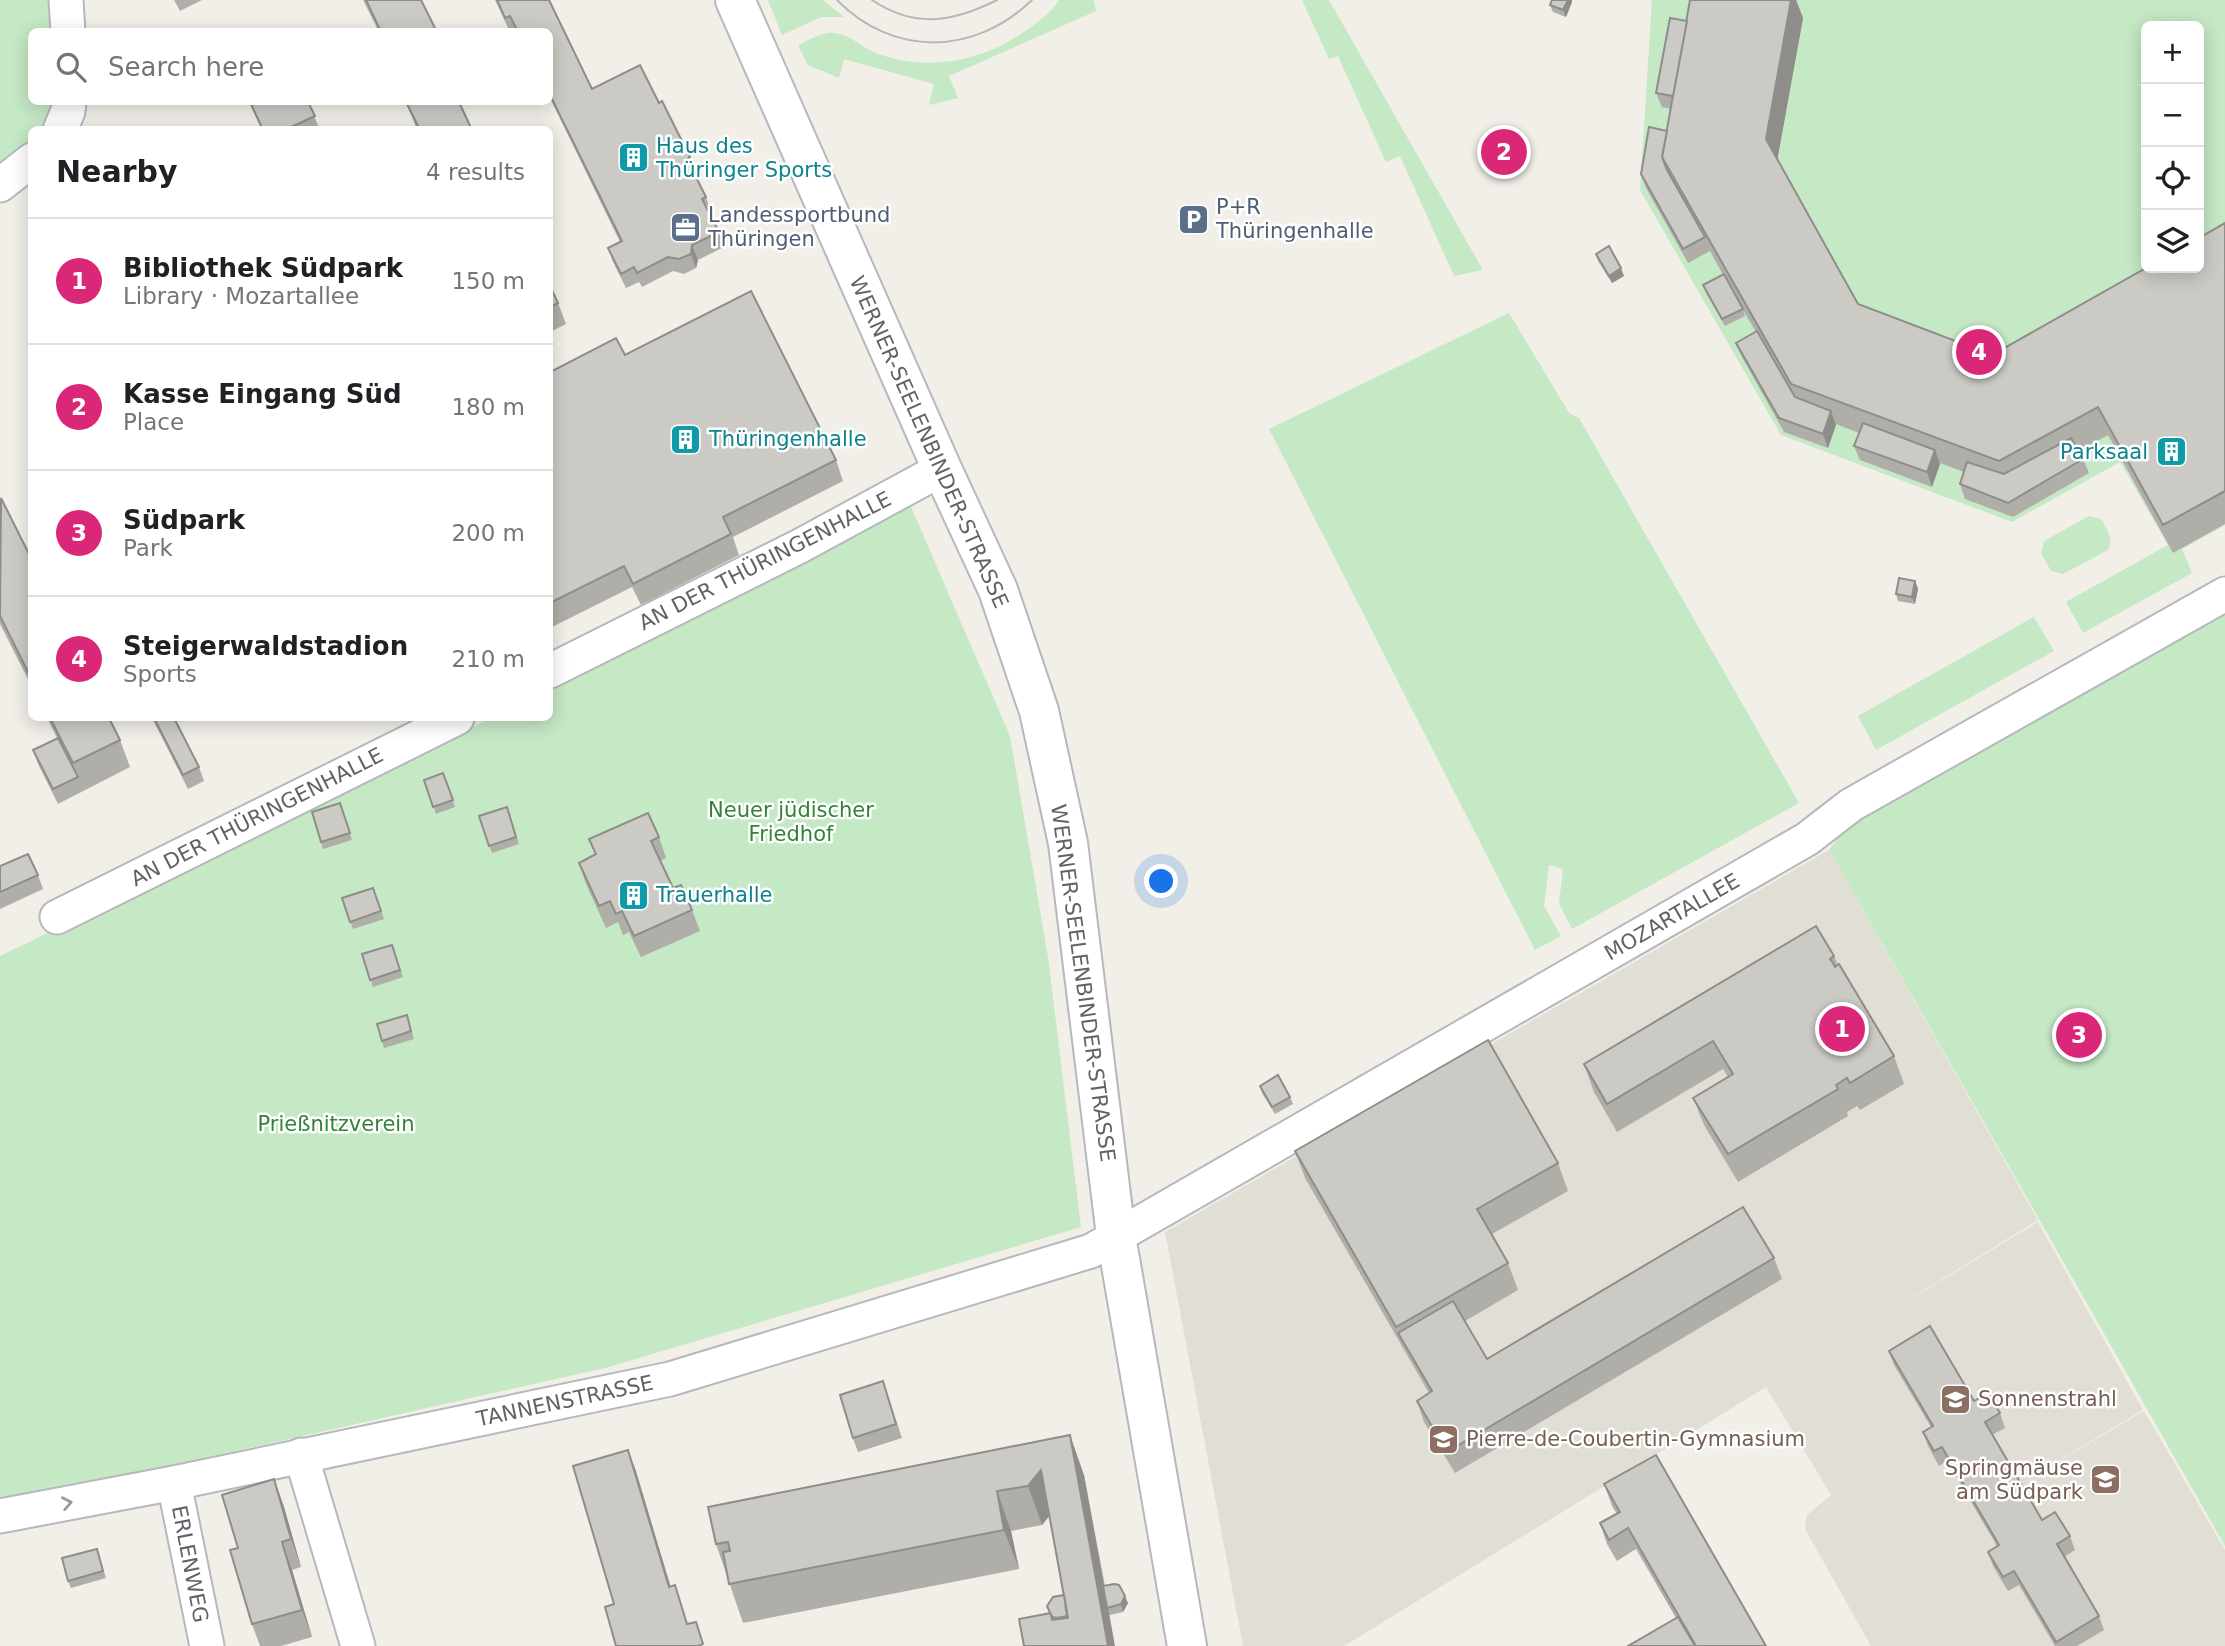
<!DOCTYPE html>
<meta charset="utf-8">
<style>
:root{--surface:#fff;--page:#f2f2f2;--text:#202124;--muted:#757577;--line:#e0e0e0;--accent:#db2777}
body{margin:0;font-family:"DejaVu Sans",sans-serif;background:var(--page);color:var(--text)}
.controls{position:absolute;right:21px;top:21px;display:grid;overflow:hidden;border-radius:10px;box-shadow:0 4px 18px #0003}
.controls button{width:63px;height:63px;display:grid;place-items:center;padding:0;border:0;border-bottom:2px solid var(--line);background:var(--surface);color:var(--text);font:35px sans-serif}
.you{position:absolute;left:1162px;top:882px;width:24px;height:24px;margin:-18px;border:5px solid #fff;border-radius:50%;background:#1a73e8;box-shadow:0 0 0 10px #1a73e833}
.badge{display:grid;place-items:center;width:46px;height:46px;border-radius:50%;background:var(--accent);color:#fff;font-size:23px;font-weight:700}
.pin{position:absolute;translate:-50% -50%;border:4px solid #fff;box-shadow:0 2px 7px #0006}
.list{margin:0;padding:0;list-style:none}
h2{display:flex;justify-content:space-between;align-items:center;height:91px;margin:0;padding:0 28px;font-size:30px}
h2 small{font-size:23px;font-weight:400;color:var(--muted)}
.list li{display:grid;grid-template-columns:46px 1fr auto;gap:21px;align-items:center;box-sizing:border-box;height:126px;padding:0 28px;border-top:2px solid var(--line)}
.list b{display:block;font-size:26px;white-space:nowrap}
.list p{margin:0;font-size:23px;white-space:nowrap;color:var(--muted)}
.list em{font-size:23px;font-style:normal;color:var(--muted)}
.icon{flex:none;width:38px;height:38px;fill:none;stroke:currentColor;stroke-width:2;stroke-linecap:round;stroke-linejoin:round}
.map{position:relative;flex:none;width:2225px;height:1646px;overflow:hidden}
.search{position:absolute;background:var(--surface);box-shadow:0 4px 18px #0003;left:28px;top:28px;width:525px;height:77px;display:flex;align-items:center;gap:18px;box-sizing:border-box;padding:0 24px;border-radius:10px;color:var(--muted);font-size:26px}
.panel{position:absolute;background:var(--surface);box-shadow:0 4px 18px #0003;left:28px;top:126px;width:525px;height:595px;border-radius:10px}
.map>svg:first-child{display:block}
.education{fill:#e1ded6}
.green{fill:#c5e8c5;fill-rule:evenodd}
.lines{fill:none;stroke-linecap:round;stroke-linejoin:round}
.minor-casing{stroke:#b5b8bc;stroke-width:37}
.tertiary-casing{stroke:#b5b8bc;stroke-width:42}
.minor{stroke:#fff;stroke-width:33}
.tertiary{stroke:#fff;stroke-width:38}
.tram{stroke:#b6b7b8;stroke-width:2}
.wall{fill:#afaea9}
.shaded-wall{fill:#8f8d8a}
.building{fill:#cccac5;stroke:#8f8d8a;stroke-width:2}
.oneway{stroke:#979a9d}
.labels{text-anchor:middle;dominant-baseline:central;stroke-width:5;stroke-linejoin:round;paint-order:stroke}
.culture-label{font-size:21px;fill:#0d838f;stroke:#fff;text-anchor:start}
.service-label{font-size:21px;fill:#4e5e75;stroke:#fff;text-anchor:start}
.street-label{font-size:21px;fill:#5f6368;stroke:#fff}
.park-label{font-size:21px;fill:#348238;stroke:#fff}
.education-label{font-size:21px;fill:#785e54;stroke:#fff;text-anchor:start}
</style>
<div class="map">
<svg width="2225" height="1646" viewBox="0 0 2225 1646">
<rect width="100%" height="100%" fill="#f1efe8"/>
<path class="education" d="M1829 850 2038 1220 1861 1329 2038 1222 2143 1410 2011 1489 2144 1411 2225 1550V1646H1871L1805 1529 1807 1515 1831 1495 1766 1387 1344 1646H1243L1165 1232Z"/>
<g class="green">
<path d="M0 0H50L51 31 32 32V102H53L51 121 42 129 32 130 31 141 16 156 0 167Z"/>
<path d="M768 0H823L844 17H821L782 35Z"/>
<path d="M1059 0H1094L1096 11 949 76 958 98 929 105 934 84 844 59 839 78 808 65 798 45C807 41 818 34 828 33 847 31 860 47 876 53 927 73 986 61 1028 29 1039 21 1052 12 1059 0Z"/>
<path d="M1302 0H1329L1483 270 1454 276 1400 156 1386 162 1338 56 1329 59Z"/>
<path d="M1652 0H2225V525L2182 549 2192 573 2083 633 2066 602 2168 545 2120 462 2012 522 1781 435 1640 190ZM2146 26H2199V268H2146Z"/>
<path d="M1509 313 1569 413 1579 418 1799 803 1572 929 1559 903 1563 869 1549 865 1544 906 1561 936 1535 950 1269 429Z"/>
<path d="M909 502 1010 736 1048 957 1081 1227 605 1368 0 1504V956L491 718H550V688Z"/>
<path d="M2089 516 2101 519C2107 530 2114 538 2108 550L2063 574 2051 571 2041 553 2044 541Z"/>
<path d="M2225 603V1546L1829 850 1859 810Z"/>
<path d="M2034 617 2054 651 1876 750 1858 716Z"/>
</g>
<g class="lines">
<defs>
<g id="minor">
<path d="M66 0 68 32"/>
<path d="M60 130 68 111 69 102"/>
<path d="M0 185 32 160"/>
<path d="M550 671 800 546 942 469"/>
<path d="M57 917 457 718"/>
<path d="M301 1455 358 1646"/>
<path d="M174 1483 207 1646"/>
<path d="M0 1516 174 1483 670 1379 1091 1251 1807 839 1851 805 2225 594"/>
</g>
<path id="tertiary" d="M735 0 942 469 998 590 1039 711 1068 843 1116 1236 1187 1646"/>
</defs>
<use href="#minor" class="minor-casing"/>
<use href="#tertiary" class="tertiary-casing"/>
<use href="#minor" class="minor"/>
<use href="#tertiary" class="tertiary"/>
<g class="tram">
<path d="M837 0C894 58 975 55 1032 0"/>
<path d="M872 0C915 29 953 22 997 0"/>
</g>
</g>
<g class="wall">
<path d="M174 0H202L180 11Z"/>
<path d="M363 0H421L437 32H379Z"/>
<path d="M495 0H549L592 89 659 103 690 157 695 172H694L706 197 711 211 709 212 719 232 724 247 698 260 696 268 684 274 673 271 642 287 639 282 626 288 613 262 608 248 620 242 550 98V32H516L515 30 510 32Z"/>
<path d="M1690 0H1796L1803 18 1777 160 1858 304 1992 355 2225 223V524L2173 553 2108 435 2079 451 2083 459 2089 473 2013 517 1965 499 1960 484 1964 472 1940 463V464L1932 487 1860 460 1854 446 1859 433 1836 424 1828 448 1784 432 1742 357 1736 343 1756 332 1743 310 1745 316 1725 326 1706 293 1703 285 1723 275 1710 251 1688 263 1646 188 1641 174 1667 131 1671 109 1662 107 1656 93 1687 21Z"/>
<path d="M1572 2 1566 17 1553 12 1550 5Z"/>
<path d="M249 102H308L320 130H262Z"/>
<path d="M406 102 472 130H417Z"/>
<path d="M1489 138 1513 152 1516 159 1503 166 1492 145Z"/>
<path d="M1596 254 1624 276 1612 283 1598 261Z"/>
<path d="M550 286 558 303 566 324 550 332Z"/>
<path d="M625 355 836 460 843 481 733 537 739 555 641 605 632 587 550 628V372Z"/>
<path d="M0 499 32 560V687L0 624Z"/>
<path d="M1915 581 1918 589 1915 604 1898 601 1896 594Z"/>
<path d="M47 718H109L120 740 130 767 58 804 38 764 33 750 57 738Z"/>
<path d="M152 718H174L199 767 204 781 188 789Z"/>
<path d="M443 773 455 807 436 814 424 780Z"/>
<path d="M340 803 352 840 323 849 321 842Z"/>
<path d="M507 807 519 844 492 853 479 816Z"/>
<path d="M659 837 666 858 660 861 673 888 692 910 700 931 641 957 629 932 623 935 618 922 606 928 586 884 579 863 595 855 589 839Z"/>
<path d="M0 866 38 875 43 889 0 909Z"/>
<path d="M373 888 384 919 353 929 342 898Z"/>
<path d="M392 945 403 977 373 987 362 954Z"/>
<path d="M1834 956 1838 965 1894 1056 1904 1084 1860 1110 1857 1106 1847 1112 1848 1116 1738 1182 1704 1125 1693 1098 1728 1077 1723 1069 1617 1132 1594 1092 1584 1064Z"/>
<path d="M407 1015 414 1039 384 1048 382 1041Z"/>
<path d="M1260 1086 1290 1097 1293 1104 1275 1114 1262 1093Z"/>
<path d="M1295 1151 1558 1163 1568 1191 1492 1234 1508 1263 1518 1290 1465 1321 1487 1359 1774 1258 1782 1279 1455 1473 1424 1422 1417 1401 1429 1393 1305 1178Z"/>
<path d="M1889 1351 1974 1401 2000 1413 2005 1428 1992 1435 2042 1520 2070 1536 2075 1550 2064 1557 2099 1616 2104 1630 2077 1646H2055L2019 1585 2008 1591 1993 1566 1988 1552 1997 1546 1947 1461 1939 1466 1928 1446 1923 1432 1931 1427 1894 1365Z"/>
<path d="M888 1396 902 1438 858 1452 853 1438Z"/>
<path d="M1084 1475 1105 1586 1128 1603 1123 1612 1110 1615 1024 1646 1064 1595 1049 1516 1042 1525 1011 1531 1019 1569 743 1623 716 1544Z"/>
<path d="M274 1479 284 1507 301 1567 292 1570 312 1637 281 1646H260L252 1624 238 1548Z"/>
<path d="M1604 1484 1766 1646H1628L1676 1618 1636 1549 1617 1561 1607 1544 1600 1523 1617 1514 1612 1506Z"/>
<path d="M97 1549 106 1578 71 1588 68 1581Z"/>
</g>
<g class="shaded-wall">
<path d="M1568 0H1572V2L1566 17 1563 10Z"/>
<path d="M1791 0H1796L1803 18 1776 167 1766 139Z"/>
<path d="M692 245 698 260 696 268 691 254Z"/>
<path d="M1621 268 1624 276 1612 283 1609 276Z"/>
<path d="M1831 411 1836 425 1828 448 1823 434Z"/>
<path d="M1935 450 1940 464 1932 487 1927 472Z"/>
<path d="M1915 581 1918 589 1915 604 1912 597Z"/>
<path d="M1070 1435 1084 1475 1115 1646H1108Z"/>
<path d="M628 1450 636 1471 677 1608 669 1587Z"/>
<path d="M1041 1470 1055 1509 1042 1525 1028 1486Z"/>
<path d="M274 1479 284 1507 301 1567 291 1539Z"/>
<path d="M997 1491 1011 1531 1019 1569 1004 1530Z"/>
<path d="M282 1542 292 1570 312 1637 302 1610Z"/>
<path d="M1125 1596 1128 1603 1123 1612 1121 1604Z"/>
</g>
<g class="building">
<path d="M366 0H421L437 32H381Z"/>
<path d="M497 0H549L592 89 640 65 659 103 662 101 690 157 687 159 706 197 702 199 719 232 692 245 691 254 679 259 668 257 637 273 634 267 621 274 608 248 622 241 550 95V32H518L510 16 505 18Z"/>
<path d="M1552 0H1568L1563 10 1550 5Z"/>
<path d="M1690 0H1791L1766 139 1858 304 1992 355 2146 268H2199V238L2225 223V491L2163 525 2098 407 1999 461 1791 384 1662 157Z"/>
<path d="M1670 18 1687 21 1673 96 1656 93Z"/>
<path d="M250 102H308L315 116 285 130H263Z"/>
<path d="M406 102H459L472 130H420Z"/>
<path d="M1649 127 1667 131 1662 157 1667 170 1705 237 1683 249 1641 174Z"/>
<path d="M1501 131 1513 152 1501 159 1489 138Z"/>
<path d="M1609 246 1621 268 1609 276 1596 254Z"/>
<path d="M1724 274 1743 309 1722 319 1703 285Z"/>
<path d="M550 286 558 303 550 307Z"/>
<path d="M751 291 836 460 723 517 731 534 633 584 624 566 550 603V372L616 338 625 355Z"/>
<path d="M1757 331 1795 397 1831 411 1823 434 1779 418 1736 343Z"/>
<path d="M1863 423 1935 450 1927 472 1854 446Z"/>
<path d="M2071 438 2083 459 2008 503 1960 484 1967 462 2004 474Z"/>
<path d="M1 498 32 560V680L0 616Z"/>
<path d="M1899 578 1915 581 1912 597 1896 594Z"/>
<path d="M50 718H109L120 740 73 763Z"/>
<path d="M154 718H174L199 767 183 775Z"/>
<path d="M58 738 78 777 53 789 33 750Z"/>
<path d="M443 773 453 800 433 807 424 780Z"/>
<path d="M340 803 350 833 321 842 312 812Z"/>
<path d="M507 807 516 837 489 846 479 816Z"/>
<path d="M648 813 659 837 651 841 673 888 681 885 692 910 634 936 622 911 616 914 610 901 599 906 579 863 596 854 589 839Z"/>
<path d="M28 854 38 875 0 892V866Z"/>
<path d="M373 888 381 911 350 922 342 898Z"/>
<path d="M1816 926 1834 956 1830 959 1833 963 1835 967 1839 964 1894 1056 1850 1083 1847 1078 1836 1085 1838 1089 1728 1154 1693 1098 1733 1074 1713 1041 1607 1104 1584 1064Z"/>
<path d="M392 945 400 970 370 980 362 954Z"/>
<path d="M407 1015 411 1031 382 1041 377 1024Z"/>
<path d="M1488 1040 1558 1163 1477 1209 1508 1263 1396 1327 1295 1151Z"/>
<path d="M1278 1075 1290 1097 1272 1107 1260 1086Z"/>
<path d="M1743 1207 1774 1258 1447 1452 1417 1401 1432 1391 1398 1333 1453 1301 1487 1359Z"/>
<path d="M1930 1326 1974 1401 1988 1393 2000 1413 1985 1422 2042 1520 2055 1512 2070 1536 2057 1544 2099 1616 2056 1642 2014 1571 2003 1577 1988 1552 1999 1545 1942 1447 1934 1451 1923 1432 1933 1426 1889 1351Z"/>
<path d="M883 1381 896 1424 853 1438 840 1395Z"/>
<path d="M1070 1435 1108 1646H1024L1019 1619 1051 1613 1052 1620 1068 1618 1041 1470 1028 1486 997 1491 1004 1530 729 1584 723 1552 730 1551 728 1542 716 1544 708 1507Z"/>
<path d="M628 1450 669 1587 675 1585 687 1624 696 1622 703 1644 698 1646H616L605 1607 614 1604 573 1466Z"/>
<path d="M1656 1455 1766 1646H1696L1628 1528 1609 1540 1600 1523 1620 1512 1604 1484Z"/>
<path d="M274 1479 291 1539 282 1542 302 1610 252 1624 230 1550 238 1548 222 1495Z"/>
<path d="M97 1549 103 1571 68 1581 62 1558Z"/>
<path d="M1114 1584 1119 1585 1125 1596 1121 1604 1107 1608 1103 1586Z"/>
<path d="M1064 1595 1067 1616 1057 1618 1052 1617 1047 1606 1053 1597Z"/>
<path d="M1678 1617 1695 1646H1628Z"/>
</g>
<defs><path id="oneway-chevron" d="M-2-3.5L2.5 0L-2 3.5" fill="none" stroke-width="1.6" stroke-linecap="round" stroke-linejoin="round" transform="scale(1.75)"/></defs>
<use class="oneway" href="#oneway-chevron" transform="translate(67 1503) rotate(-11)"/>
<defs>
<symbol id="building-square" viewBox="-11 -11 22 22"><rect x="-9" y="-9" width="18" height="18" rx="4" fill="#0f9aa8" stroke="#fff"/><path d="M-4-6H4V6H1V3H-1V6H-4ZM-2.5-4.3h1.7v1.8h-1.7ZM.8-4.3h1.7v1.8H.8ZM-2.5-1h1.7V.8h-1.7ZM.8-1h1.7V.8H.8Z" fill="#fff"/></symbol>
<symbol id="parking-square" viewBox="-11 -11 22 22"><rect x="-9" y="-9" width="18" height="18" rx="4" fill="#5c6f8a" stroke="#fff"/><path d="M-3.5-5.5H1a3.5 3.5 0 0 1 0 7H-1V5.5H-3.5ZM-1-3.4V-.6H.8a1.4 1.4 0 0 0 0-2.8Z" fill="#fff"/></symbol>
<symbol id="office-square" viewBox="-11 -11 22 22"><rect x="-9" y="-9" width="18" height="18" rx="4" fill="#5c6f8a" stroke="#fff"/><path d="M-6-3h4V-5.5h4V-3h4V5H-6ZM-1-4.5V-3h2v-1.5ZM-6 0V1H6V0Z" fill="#fff"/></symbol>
<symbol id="school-square" viewBox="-11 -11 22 22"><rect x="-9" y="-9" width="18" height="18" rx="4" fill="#8d6e63" stroke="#fff"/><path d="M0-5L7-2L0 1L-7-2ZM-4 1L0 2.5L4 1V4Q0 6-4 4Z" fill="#fff"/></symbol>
</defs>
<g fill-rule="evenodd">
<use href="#building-square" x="616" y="140" width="35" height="35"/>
<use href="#parking-square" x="1176" y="202" width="35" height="35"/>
<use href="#office-square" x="668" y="210" width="35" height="35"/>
<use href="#building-square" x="668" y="422" width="35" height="35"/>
<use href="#building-square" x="2154" y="434" width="35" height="35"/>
<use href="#building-square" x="616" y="878" width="35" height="35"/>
<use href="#school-square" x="1938" y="1382" width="35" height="35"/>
<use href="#school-square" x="1426" y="1422" width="35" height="35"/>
<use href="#school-square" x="2088" y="1462" width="35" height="35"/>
</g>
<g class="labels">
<g class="culture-label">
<text x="656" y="146">Haus des<tspan x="656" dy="24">Thüringer Sports</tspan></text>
<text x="709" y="439">Thüringenhalle</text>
<text x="2148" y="452" text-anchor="end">Parksaal</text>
<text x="656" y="895">Trauerhalle</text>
</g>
<g class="service-label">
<text x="1216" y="207">P+R<tspan x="1216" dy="24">Thüringenhalle</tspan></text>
<text x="708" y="215">Landessportbund<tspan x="708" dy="24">Thüringen</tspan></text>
</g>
<g class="street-label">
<text transform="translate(929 442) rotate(66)">WERNER-SEELENBINDER-STRASSE</text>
<text transform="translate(765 561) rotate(-27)">AN DER THÜRINGENHALLE</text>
<text transform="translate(257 817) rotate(-27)">AN DER THÜRINGENHALLE</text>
<text transform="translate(1672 917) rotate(-30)">MOZARTALLEE</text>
<text transform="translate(1083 983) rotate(82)">WERNER-SEELENBINDER-STRASSE</text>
<text transform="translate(565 1401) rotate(-12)">TANNENSTRASSE</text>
<text transform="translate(190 1564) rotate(79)">ERLENWEG</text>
</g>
<g class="park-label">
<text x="791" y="810">Neuer jüdischer<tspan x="791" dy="24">Friedhof</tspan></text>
<text x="336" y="1124">Prießnitzverein</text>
</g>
<g class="education-label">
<text x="1978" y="1399">Sonnenstrahl</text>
<text x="1466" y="1439">Pierre-de-Coubertin-Gymnasium</text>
<text x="2083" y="1468" text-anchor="end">Springmäuse<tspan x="2083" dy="24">am Südpark</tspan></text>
</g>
</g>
</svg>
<div class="controls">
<button>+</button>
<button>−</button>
<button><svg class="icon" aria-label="locate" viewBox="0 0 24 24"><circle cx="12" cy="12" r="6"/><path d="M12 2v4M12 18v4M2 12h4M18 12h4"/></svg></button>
<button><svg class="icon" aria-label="layers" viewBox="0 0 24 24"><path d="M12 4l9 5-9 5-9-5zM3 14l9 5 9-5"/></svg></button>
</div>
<div class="you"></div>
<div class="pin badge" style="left:1842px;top:1029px">1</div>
<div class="pin badge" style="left:1504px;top:152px">2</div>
<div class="pin badge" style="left:2079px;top:1035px">3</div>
<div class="pin badge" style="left:1979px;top:352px">4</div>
<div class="search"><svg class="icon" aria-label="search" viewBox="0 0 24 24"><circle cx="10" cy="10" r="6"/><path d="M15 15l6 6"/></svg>Search here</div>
<section class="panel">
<h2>Nearby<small>4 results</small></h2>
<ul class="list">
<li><span class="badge">1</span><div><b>Bibliothek Südpark</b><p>Library · Mozartallee</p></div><em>150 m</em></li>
<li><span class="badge">2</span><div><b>Kasse Eingang Süd</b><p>Place</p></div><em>180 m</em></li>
<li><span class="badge">3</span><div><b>Südpark</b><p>Park</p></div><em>200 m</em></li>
<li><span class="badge">4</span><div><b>Steigerwaldstadion</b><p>Sports</p></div><em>210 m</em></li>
</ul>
</section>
</div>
